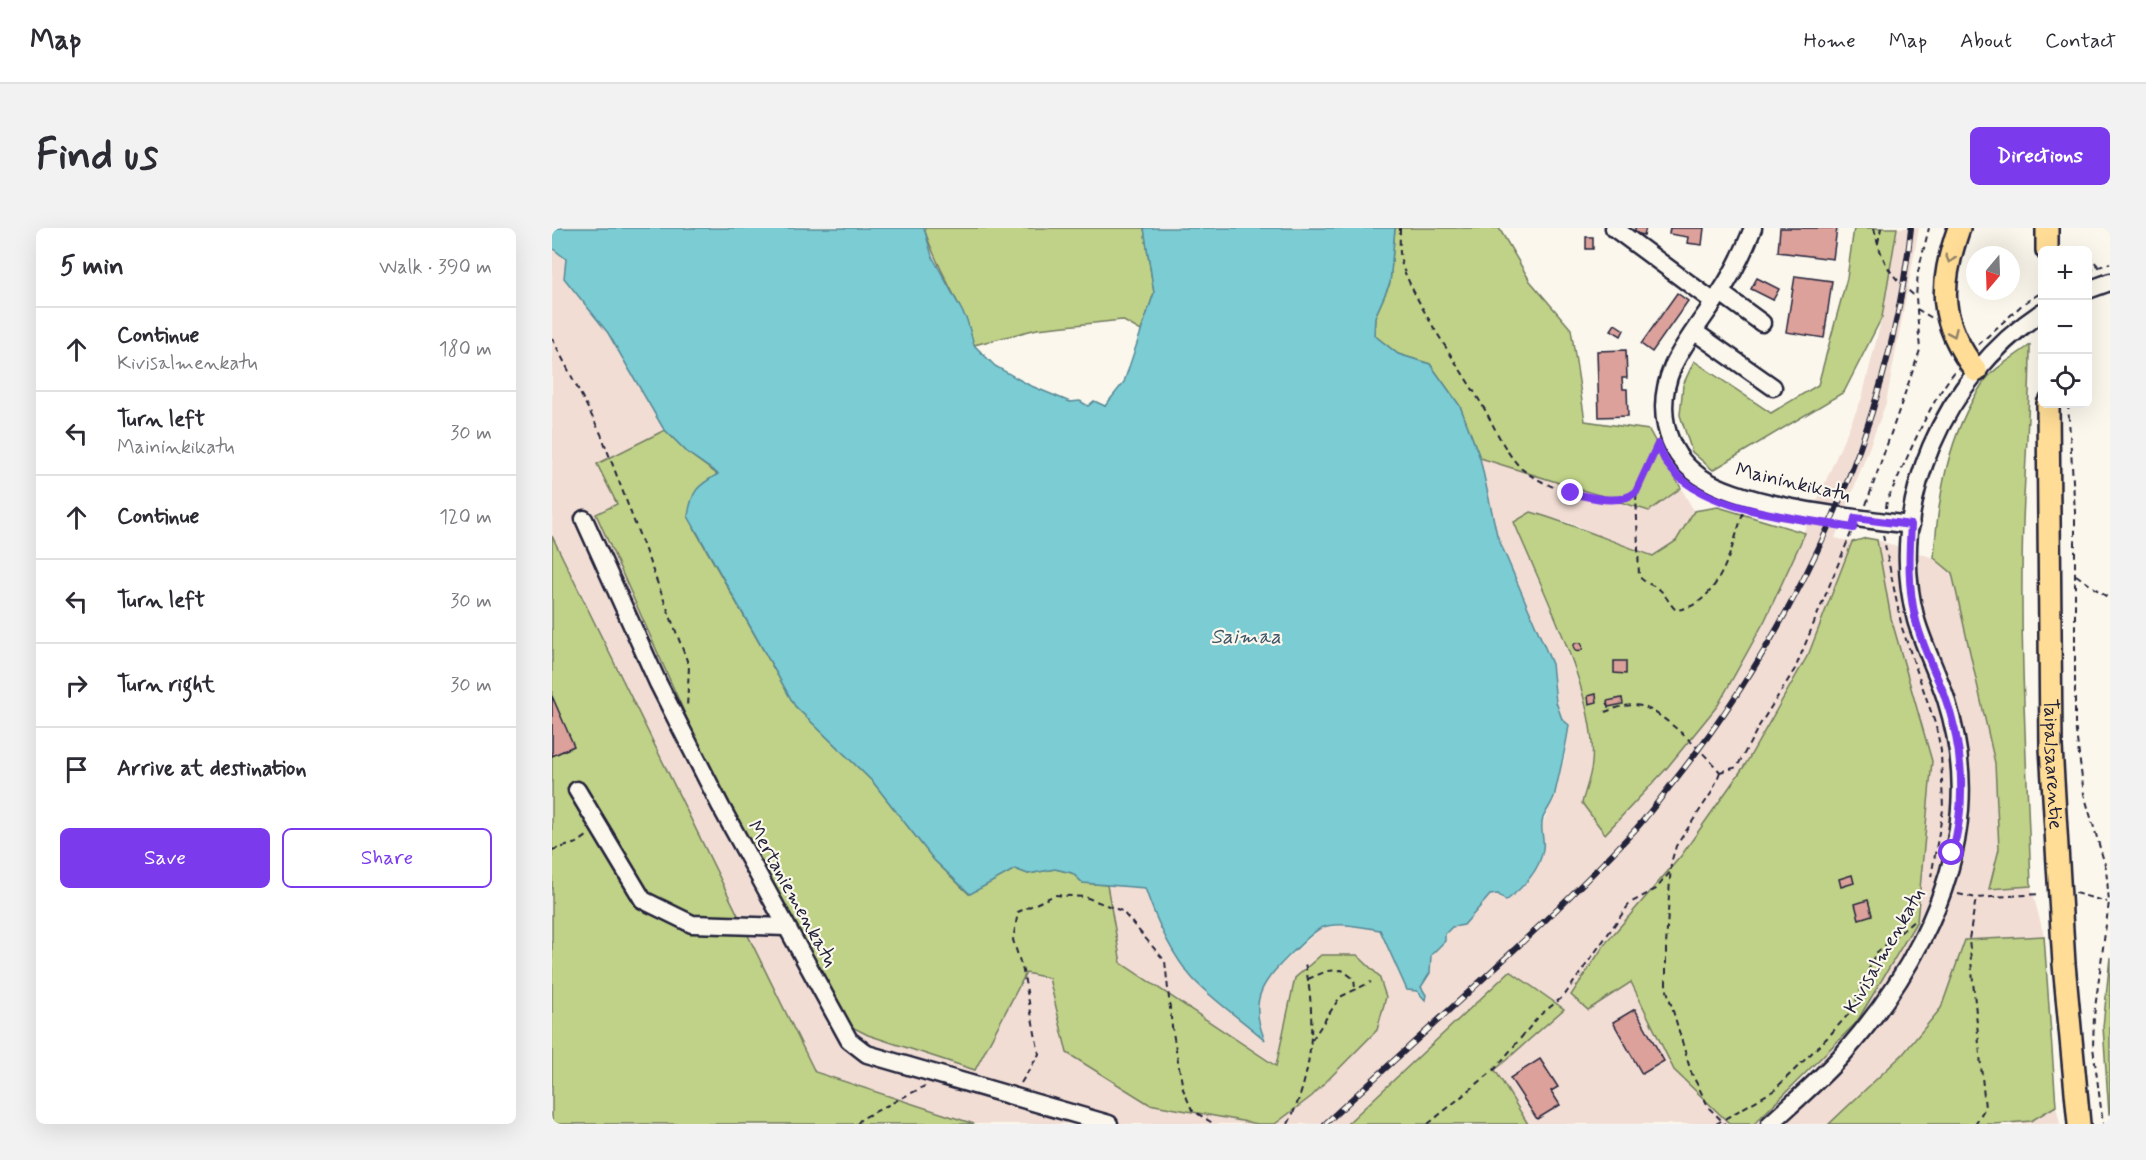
<!DOCTYPE html>
<meta charset="utf-8">
<style>
:root{--surface:#fff;--page:#f2f2f3;--text:#2b2b33;--muted:#7c7c81;--line:#e1e1e2;--accent:#7c3aed}
body{margin:0;font-family:Mynerve,sans-serif;background:var(--page);color:var(--text)}
.controls{position:absolute;right:18px;top:18px;display:grid;overflow:hidden;border-radius:9px;box-shadow:0 6px 24px #0002}
.controls button{width:54px;height:54px;display:grid;place-items:center;padding:0;border:0;border-bottom:2px solid var(--line);background:var(--surface);color:var(--text);font:30px sans-serif}
.compass{position:absolute;left:1414px;top:18px;width:54px;height:54px;border-radius:50%;background:var(--surface);box-shadow:0 6px 24px #0002;rotate:199deg}
.stop{position:absolute;width:18px;height:18px;margin:-14px;border:4px solid #7c3aed;border-radius:50%;background:#fff}
.stop.end{background:#7c3aed;border-color:#fff;box-shadow:0 2px 6px #0008}
.list{margin:0;padding:0;list-style:none}
h2{display:flex;justify-content:space-between;align-items:center;height:78px;margin:0;padding:0 24px;font-size:26px}
h2 small{font-size:20px;font-weight:400;color:var(--muted)}
.list li{display:grid;grid-template-columns:39px 1fr auto;gap:18px;align-items:center;box-sizing:border-box;height:84px;padding:0 24px;border-top:2px solid var(--line)}
.list b{display:block;font-size:22px;white-space:nowrap}
.list p{margin:0;font-size:20px;white-space:nowrap;color:var(--muted)}
.list em{font-size:20px;font-style:normal;color:var(--muted)}
.actions{display:flex;gap:12px;padding:18px 24px}
.actions a{flex:1;padding:14px 0;border:2px solid var(--accent);border-radius:9px;text-align:center;font-size:21px;color:var(--accent)}
.actions .main{background:var(--accent);color:#fff}
.icon{flex:none;width:33px;height:33px;fill:none;stroke:currentColor;stroke-width:2;stroke-linecap:round;stroke-linejoin:round}
.map{position:relative;flex:none;width:1558px;height:896px;overflow:hidden;border-radius:9px}
header{display:flex;align-items:center;gap:36px;box-sizing:border-box;height:84px;padding:0 30px;background:var(--surface);border-bottom:2px solid var(--line)}
header strong{font-size:28px}
nav{display:flex;gap:33px;margin-inline-start:auto;font-size:21px}
.intro{display:flex;align-items:center;justify-content:space-between;box-sizing:border-box;height:144px;padding:0 36px}
h1{margin:0;font-size:42px}
.button{padding:15px 27px;border-radius:9px;background:var(--accent);color:#fff;font-size:21px;font-weight:700}
main{display:flex;gap:36px;padding:0 36px}
aside{flex:1;background:var(--surface);border-radius:9px;box-shadow:0 6px 24px #0002}
.map>svg:first-child{display:block}
.built{fill:#f1ddd3}
.green{fill:#c0d287;stroke:#717a61;stroke-width:1.5}
.water{fill:#7bccd3;stroke:#578896;stroke-width:1.5}
.building{fill:#dba19a;stroke:#22223b;stroke-width:1.5}
.lines{fill:none;stroke-linecap:round;stroke-linejoin:round}
.minor-casing{stroke:#22223b;stroke-width:21}
.major-casing{stroke:#22223b;stroke-width:26}
.path{stroke:#22223b;stroke-width:2;stroke-dasharray:6 4.5;stroke-linecap:butt}
.minor{stroke:#fbf7ec;stroke-width:16}
.major{stroke:#ffdd96;stroke-width:21}
.rail-casing{stroke:#22223b;stroke-width:6}
.rail{stroke:#fbf7ec;stroke-width:4;stroke-dasharray:11;stroke-linecap:butt}
.oneway{stroke:#908068}
.route{stroke:#7c3aed;stroke-width:8}
.labels{text-anchor:middle;dominant-baseline:central;stroke-width:4.5;stroke-linejoin:round;paint-order:stroke}
.street-label{font-size:20px;fill:#22223b;stroke:#fbf7ec}
.water-label{font-size:21px;font-style:italic;fill:#3d5569;stroke:#fbf7ec}
</style>
<header>
<strong>Map</strong>
<nav><a>Home</a><a>Map</a><a>About</a><a>Contact</a></nav>
</header>
<div class="intro"><h1>Find us</h1><a class="button">Directions</a></div>
<main>
<aside>
<h2>5 min<small>Walk · 390 m</small></h2>
<ul class="list">
<li><svg class="icon" aria-label="ahead" viewBox="0 0 24 24"><path d="M12 20V5M6 11l6-6 6 6"/></svg><div><b>Continue</b><p>Kivisalmenkatu</p></div><em>180 m</em></li>
<li><svg class="icon" aria-label="left" viewBox="0 0 24 24"><path d="M17 20v-9H6M10 6l-5 5 5 5"/></svg><div><b>Turn left</b><p>Maininkikatu</p></div><em>30 m</em></li>
<li><svg class="icon" aria-label="ahead" viewBox="0 0 24 24"><path d="M12 20V5M6 11l6-6 6 6"/></svg><div><b>Continue</b></div><em>120 m</em></li>
<li><svg class="icon" aria-label="left" viewBox="0 0 24 24"><path d="M17 20v-9H6M10 6l-5 5 5 5"/></svg><div><b>Turn left</b></div><em>30 m</em></li>
<li><svg class="icon" aria-label="right" viewBox="0 0 24 24"><path d="M7 20v-9h11M14 6l5 5-5 5"/></svg><div><b>Turn right</b></div><em>30 m</em></li>
<li><svg class="icon" aria-label="arrive" viewBox="0 0 24 24"><path d="M6 21V4h12l-3 4 3 4H6"/></svg><div><b>Arrive at destination</b></div></li>
</ul>
<div class="actions"><a class="main">Save</a><a>Share</a></div>
</aside>
<div class="map">
<svg width="1558" height="896" viewBox="0 0 1558 896">
<rect width="100%" height="100%" fill="#fbf7ec"/>
<filter id="ink" filterUnits="userSpaceOnUse"><feTurbulence type="fractalNoise" baseFrequency=".0167" numOctaves="2"/><feDisplacementMap in="SourceGraphic" scale="12" xChannelSelector="R" yChannelSelector="G"/><feConvolveMatrix kernelMatrix="1 2 1 2 8 2 1 2 1" color-interpolation-filters="sRGB"/></filter>
<g filter="url(#ink)">
<g class="built">
<path d="M1345 0H1367L1334 175 1283 310 1300 314 1257 425 1193 537 1129 628 1053 716 1019 767 1036 781 1079 754 1122 842 1178 896H720L725 838 569 735 555 657 594 660 642 752 712 810 704 792 707 765 714 751 769 700 794 697 828 702 838 723 873 771 874 767 869 759 878 745 879 727 892 706 900 699 912 696 938 667 946 666 954 673 992 620 988 603 1003 566 1005 552 1012 533 1017 497 1010 491 1004 474 1000 436 945 307 928 230 1097 283 1129 260 1142 283 1124 313 1101 328 1058 313 1022 296 980 285 962 294 1010 408 1037 484 1040 536 1030 575 1054 605 1114 541 1166 477 1213 392 1310 170 1330 89Z"/>
<path d="M0 20 14 31 18 58 56 104 113 202 45 236 65 276 44 285 422 842 474 745 497 750 515 825 597 876 706 896H422L263 844 0 308Z"/>
<path d="M1325 312 1382 330 1400 345 1443 535 1447 621 1437 660 1479 658 1492 708 1504 878 1508 896H1202L1262 840 1365 693 1380 533 1339 390Z"/>
</g>
<g class="green">
<path d="M372 0H592L602 65 589 103 570 92 485 101 422 117C411 75 384 41 372 0Z"/>
<path d="M843 0H947L978 53 1019 101 1033 193 1097 202 1129 260 1097 283 928 230 908 178 878 136 846 126 822 107 823 89 838 55Z"/>
<path d="M1302 0H1345L1330 89 1292 164 1161 242 1140 224 1128 187 1131 157 1142 133 1219 185 1266 157 1295 50Z"/>
<path d="M1478 117C1478 177 1473 235 1471 294 1467 415 1475 537 1479 658L1437 661 1447 621 1443 535 1400 345 1382 330C1386 268 1396 207 1431 155 1441 140 1464 128 1478 117Z"/>
<path d="M113 202 136 225 166 247 142 300 243 478 321 554 382 632 417 666 463 641 476 646 503 641 520 645 531 655 555 657 569 735 724 838 743 750 769 727H805L827 748 834 769 825 802 760 868 723 896H706L597 876 515 825 497 750 474 745 423 842 316 807 298 798 149 522 44 286 65 276 45 236Z"/>
<path d="M1166 279 1253 305 1213 392 1166 477 1114 541 1053 606 1030 575C1033 563 1039 548 1040 535 1046 469 988 357 962 294L979 284C1021 296 1060 314 1101 328L1124 313 1142 283Z"/>
<path d="M0 308 263 844 422 896H0Z"/>
<path d="M1314 310 1325 312 1339 390 1380 533 1365 693 1304 795 1202 896H1178L1122 842 1079 754 1036 782 1019 767 1053 716 1129 628 1193 537 1257 425 1300 314Z"/>
<path d="M1492 708 1504 878 1479 893 1444 896H1277L1351 826 1389 780 1413 712Z"/>
<path d="M1558 729V886H1557L1551 799Z"/>
<path d="M958 743 1012 781 943 842 976 896H795Z"/>
</g>
<path class="water" d="M0 0H372L380 28 415 92 422 117 443 138 477 157 518 174 528 173 536 178 542 173 553 178 572 154 602 65 592 0H843L838 55 823 89 822 107 846 126 878 136 908 178 928 230 945 307 1000 436 1004 474 1010 491 1017 497C1014 520 1008 542 1003 565 1002 573 995 581 991 590 987 602 993 610 991 621 988 643 970 660 954 673L946 666 938 667 912 697 900 699 893 706V713L879 727 878 745 869 759 874 767 873 772 865 763 855 762 828 702C810 699 787 693 769 700 759 705 749 717 741 724 712 752 695 771 713 812 690 792 662 773 641 751 618 725 604 692 593 660L531 655 520 645 503 641 476 646 463 641 418 666 382 632 321 554 243 478 136 288C140 262 145 258 166 246L136 225 111 200 56 105 12 50 14 31 0 20Z"/>
<g class="building">
<path d="M1083 0H1094L1092 7 1083 5Z"/>
<path d="M1118 0H1152L1150 17 1135 15 1136 9 1117 6Z"/>
<path d="M1228 0H1285L1281 31 1226 24Z"/>
<rect x="1034" y="9" width="7" height="12"/>
<path d="M1243 48 1280 53 1272 110 1234 104Z"/>
<path d="M1205 50 1227 61 1221 72 1199 61Z"/>
<path d="M1125 65 1136 73 1100 124 1089 116Z"/>
<path d="M1063 96 1072 102 1069 108 1059 102Z"/>
<path d="M1074 122 1075 150H1070L1071 161H1075L1076 188 1047 189 1045 123Z"/>
<circle cx="1026" cy="419" r="4.5"/>
<path d="M1062 433H1074V446L1062 445Z"/>
<path d="M1044 466 1045 474 1037 476 1036 468Z"/>
<path d="M0 468 22 518 0 528Z"/>
<path d="M1070 470 1071 476 1056 479 1055 473Z"/>
<path d="M1300 647 1302 655 1289 659 1287 651Z"/>
<path d="M1316 672 1320 687 1307 691 1303 676Z"/>
<path d="M1083 781 1112 833 1090 846 1061 794Z"/>
<path d="M988 831 1006 859 999 863 1008 877 985 891 958 850Z"/>
</g>
<g class="lines">
<defs>
<g id="minor">
<path d="M1062 0 1162 74"/>
<path d="M1201 0C1192 23 1182 44 1168 65 1153 89 1133 112 1121 138 1104 177 1111 223 1147 248 1191 279 1304 290 1359 297"/>
<path d="M1536 62 1558 54"/>
<path d="M1169 65 1210 95"/>
<path d="M1143 104 1221 159"/>
<path d="M32 291 106 455 169 579 297 812 315 826 557 896"/>
<path d="M25 562 91 672 140 696 234 699"/>
<path d="M1218 896C1243 873 1270 850 1292 825 1351 758 1402 671 1408 581 1411 543 1405 506 1394 471 1385 444 1372 419 1364 392 1333 277 1393 148 1490 84"/>
</g>
<g id="major">
<path d="M1407 0C1387 58 1386 93 1424 143"/>
<path d="M1495 22V0"/>
<path id="s1" d="M1496 176 1499 519 1512 736 1527 896"/>
</g>
</defs>
<use href="#minor" class="minor-casing"/>
<use href="#major" class="major-casing"/>
<g class="path">
<path d="M848 0C848 16 846 30 853 45 873 91 903 132 929 175 941 195 950 219 966 237 986 259 1058 284 1084 264"/>
<path d="M1322 0C1330 34 1336 46 1364 69"/>
<path d="M1326 15 1329 0"/>
<path d="M1536 26 1546 38"/>
<path d="M1536 43 1558 35"/>
<path d="M1365 81 1380 90"/>
<path d="M0 110 49 206 137 438 135 480"/>
<path d="M1426 117 1471 76 1490 64"/>
<path d="M1516 176 1523 284V496L1532 566 1554 640 1557 674 1542 788 1541 819 1551 896"/>
<path d="M1105 218 1084 264 1087 348C1093 356 1101 356 1108 362 1114 367 1117 376 1124 382 1168 378 1180 318 1192 282"/>
<path d="M1314 277 1368 122 1364 69 1366 44 1377 0"/>
<path d="M1334 280 1335 272C1358 227 1373 181 1404 142"/>
<path d="M1331 307 1350 400 1384 498 1389 523 1391 582 1379 649"/>
<path d="M1524 347 1558 371"/>
<path d="M1053 484C1064 480 1077 475 1089 478 1110 483 1154 527 1168 544"/>
<path d="M1168 544 1160 564 1124 618 1119 635 1114 718V759L1139 844 1157 880 1173 896"/>
<path d="M1168 544 1185 539 1207 498 1243 441 1299 305"/>
<path d="M0 622 25 615 35 608"/>
<path d="M1523 665 1555 674"/>
<path d="M1406 666 1424 670 1489 666"/>
<path d="M756 751 775 743 790 742 802 751 803 760"/>
<path d="M760 812 788 769 819 754"/>
<path d="M469 855 487 826 471 743 461 712 466 684 503 667 533 669 570 683 613 733 620 799 631 861 640 882 662 896"/>
<path d="M305 896 309 891 373 858"/>
<path d="M736 896C762 845 764 790 753 735"/>
<path d="M876 896 942 842 988 787 1012 768 1078 675 1104 661 1119 643"/>
<path d="M1164 896 1221 863 1277 808 1301 781 1323 726 1363 692"/>
<path d="M1423 896 1433 880 1417 711 1424 670"/>
</g>
<use href="#minor" class="minor"/>
<use href="#major" class="major"/>
<defs>
<path id="rail" d="M773 896C875 801 986 705 1081 604 1096 588 1109 569 1123 552 1246 396 1338 199 1359 0"/>
</defs>
<use href="#rail" class="rail-casing"/>
<use href="#rail" class="rail"/>
</g>
<defs><path id="oneway-chevron" d="M-2-3.5L2.5 0L-2 3.5" fill="none" stroke-width="1.6" stroke-linecap="round" stroke-linejoin="round" transform="scale(1.5)"/></defs>
<g class="oneway">
<use href="#oneway-chevron" transform="translate(1398 31) rotate(106)"/>
<use href="#oneway-chevron" transform="translate(1401 105) rotate(66)"/>
</g>
</g>
<g class="lines" filter="url(#ink)">
<path class="route" d="M1019 265C1039 269 1067 278 1084 264L1106 216C1109 222 1111 231 1116 237 1151 285 1246 289 1301 300L1303 290 1359 297C1357 328 1356 358 1363 389 1369 416 1382 441 1392 466 1411 516 1415 574 1400 625"/>
</g>
<g class="labels">
<g class="street-label">
<text transform="translate(1241 255) rotate(13)">Maininkikatu</text>
<text stroke="none"><textPath href="#s1" startOffset="360">Taipalsaarentie</textPath></text>
<text transform="translate(240 666) rotate(61)">Mertaniemenkatu</text>
<text transform="translate(1333 723) rotate(-60)">Kivisalmenkatu</text>
</g>
<g class="water-label">
<text x="694" y="409">Saimaa</text>
</g>
</g>
</svg>
<div class="controls">
<button>+</button>
<button>−</button>
<button><svg class="icon" aria-label="locate" viewBox="0 0 24 24"><circle cx="12" cy="12" r="6"/><path d="M12 2v4M12 18v4M2 12h4M18 12h4"/></svg></button>
</div>
<svg class="compass" viewBox="-18 -18 36 36"><path d="M0-13l5 13h-10z" fill="#e53935"/><path d="M0 13l5-13h-10z" fill="#7c7c81"/></svg>
<div class="stop" style="left:1400px;top:625px"></div>
<div class="stop end" style="left:1019px;top:265px"></div>
</div>
</main>
